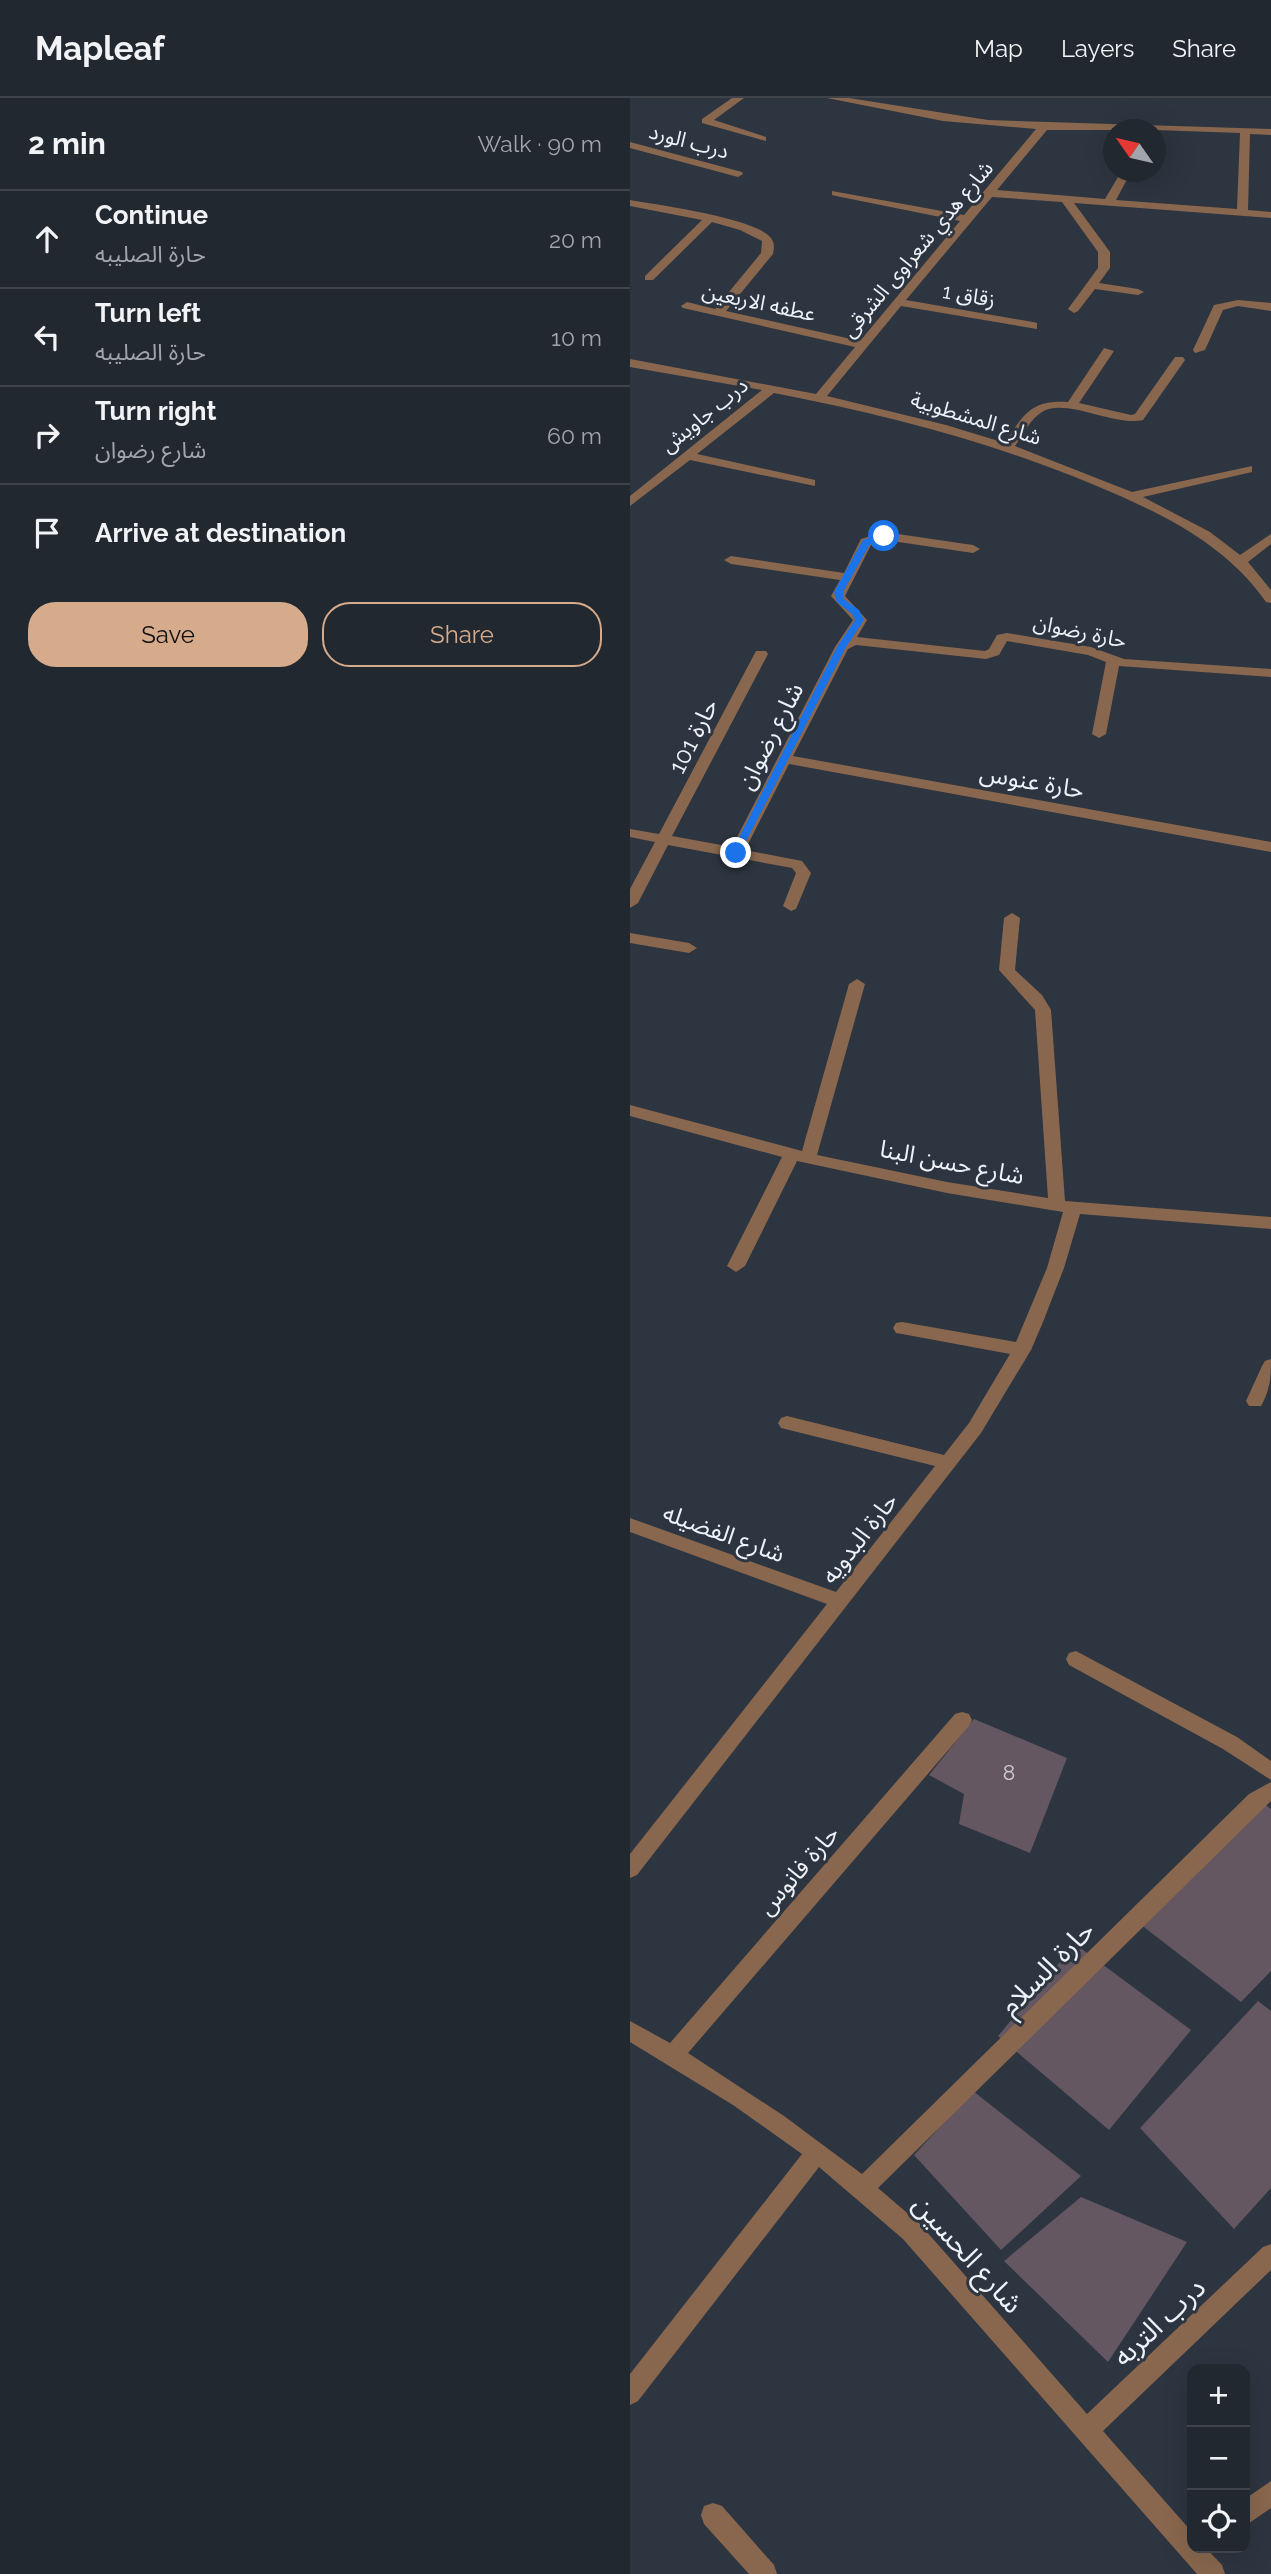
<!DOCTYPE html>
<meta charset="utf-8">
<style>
:root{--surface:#222830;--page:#2e343c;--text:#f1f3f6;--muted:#a2a6ab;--line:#3f444c;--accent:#d6ab8b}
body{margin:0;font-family:Raleway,"Noto Sans Arabic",sans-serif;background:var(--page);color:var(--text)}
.controls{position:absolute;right:21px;bottom:21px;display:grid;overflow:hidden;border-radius:14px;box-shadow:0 7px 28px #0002}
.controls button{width:63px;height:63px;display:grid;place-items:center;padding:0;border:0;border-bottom:2px solid var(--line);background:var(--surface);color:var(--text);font:35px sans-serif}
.compass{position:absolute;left:473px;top:21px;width:63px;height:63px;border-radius:50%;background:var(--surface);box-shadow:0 7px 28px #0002;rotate:304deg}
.stop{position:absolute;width:21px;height:21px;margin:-16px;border:5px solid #1a73e8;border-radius:50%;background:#fff}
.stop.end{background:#1a73e8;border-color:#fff;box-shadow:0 2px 7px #0008}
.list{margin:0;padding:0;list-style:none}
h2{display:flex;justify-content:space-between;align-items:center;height:91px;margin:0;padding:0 28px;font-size:30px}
h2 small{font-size:23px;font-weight:400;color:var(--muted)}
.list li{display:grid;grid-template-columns:46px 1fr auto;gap:21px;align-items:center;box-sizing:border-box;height:98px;padding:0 28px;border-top:2px solid var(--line)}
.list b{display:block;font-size:26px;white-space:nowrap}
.list p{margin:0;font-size:23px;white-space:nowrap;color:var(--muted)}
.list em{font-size:23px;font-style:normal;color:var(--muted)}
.actions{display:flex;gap:14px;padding:21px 28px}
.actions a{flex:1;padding:16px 0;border:2px solid var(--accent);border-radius:28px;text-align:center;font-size:24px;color:var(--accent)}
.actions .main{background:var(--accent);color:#111}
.icon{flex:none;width:38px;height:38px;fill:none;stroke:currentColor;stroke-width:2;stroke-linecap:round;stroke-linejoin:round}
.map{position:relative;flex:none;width:641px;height:2476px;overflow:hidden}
header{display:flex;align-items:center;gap:42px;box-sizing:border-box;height:98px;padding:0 35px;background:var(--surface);border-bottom:2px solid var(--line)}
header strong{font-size:33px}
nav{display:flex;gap:38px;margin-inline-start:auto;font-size:24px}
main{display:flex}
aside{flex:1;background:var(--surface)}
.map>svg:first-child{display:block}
.building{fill:#645761}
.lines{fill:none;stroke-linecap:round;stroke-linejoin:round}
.street{fill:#89674e;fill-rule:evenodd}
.route{fill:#1a73e8}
.labels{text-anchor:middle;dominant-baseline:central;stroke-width:6;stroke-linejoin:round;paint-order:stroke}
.far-street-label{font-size:21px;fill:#eef3fb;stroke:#2d3540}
.number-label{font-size:21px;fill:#ccccd4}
.street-label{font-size:24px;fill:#eef3fb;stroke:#2d3540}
.near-street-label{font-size:28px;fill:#eef3fb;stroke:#2d3540}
</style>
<header>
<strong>Mapleaf</strong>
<nav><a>Map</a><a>Layers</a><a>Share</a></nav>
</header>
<main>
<aside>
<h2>2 min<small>Walk · 90 m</small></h2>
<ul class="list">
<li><svg class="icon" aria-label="ahead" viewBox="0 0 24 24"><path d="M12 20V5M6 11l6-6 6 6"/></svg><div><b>Continue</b><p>حارة الصليبه</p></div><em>20 m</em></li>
<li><svg class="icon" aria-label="left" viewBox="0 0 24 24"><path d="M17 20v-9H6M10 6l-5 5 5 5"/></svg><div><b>Turn left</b><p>حارة الصليبه</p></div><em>10 m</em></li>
<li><svg class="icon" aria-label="right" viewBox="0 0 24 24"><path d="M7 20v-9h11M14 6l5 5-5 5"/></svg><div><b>Turn right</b><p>شارع رضوان</p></div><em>60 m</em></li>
<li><svg class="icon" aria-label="arrive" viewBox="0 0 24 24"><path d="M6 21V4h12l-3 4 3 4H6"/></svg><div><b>Arrive at destination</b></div></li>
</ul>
<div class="actions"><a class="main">Save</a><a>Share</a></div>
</aside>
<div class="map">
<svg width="641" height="2476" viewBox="0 0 641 2476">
<rect width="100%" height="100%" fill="#2d3540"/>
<g class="building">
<path d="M344 1621 437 1660 400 1755 329 1726 334 1696 299 1677Z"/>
<path d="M632 1704 641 1711V1873L611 1904 510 1826Z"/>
<path d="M445 1846 561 1932 479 2032 368 1938Z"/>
<path d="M628 1903 641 1913V2090L604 2131 510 2030Z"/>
<path d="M343 1993 451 2078 371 2152 284 2057Z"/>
<path d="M451 2099 557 2144 478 2264 374 2163Z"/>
</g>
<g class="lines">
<g class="street">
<path d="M102 0H114L84 22 136 39V43L72 25V21Z"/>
<path d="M197 0H219L358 22 641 31V37L620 36 618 112 641 114V120L444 105 480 154V170L469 185 508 191 514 194 508 197 465 191 448 213 444 215 438 211 468 170V154L432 104 362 99 276 202 403 224 407 225V231L271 208 197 298 316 327 375 345C393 317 401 301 438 304L474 250 484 253 449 305 501 317 505 316 545 259H553L555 262 513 322C485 329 435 299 412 314 400 321 393 337 385 348L502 394 622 368V374L513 399 580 434 610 457 641 436V446L618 464 641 492V505L636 504C594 444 529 414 462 386 359 343 253 316 144 295L67 356 185 382V388L60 362 0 408V398L132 292 0 269V261L186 296 225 249 53 210 51 208 57 204 85 211 131 155 132 143 110 132 82 124 23 182H15V178L72 122 0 108V102C28 107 126 120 141 140 145 146 144 150 143 156L96 213 230 243 330 123 206 98 202 97V93L334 117 406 31 313 23ZM417 32H526L610 35 607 111 486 102 501 74H491L475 101 367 92Z"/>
<path d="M0 44 112 74 113 76 108 79 0 50Z"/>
<path d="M608 202 641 205V213L608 208 593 212 575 252 565 255 563 252 584 207Z"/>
<path d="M254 434 343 447 350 451 343 455 255 442 241 447 215 498 237 522 227 539 355 553 359 551 367 537 377 535 461 549 494 561 641 571V579L489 568 476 636 469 640 462 636 476 564 458 557 377 543 369 557 356 561 226 547 218 551 163 658 641 744V754L159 666 115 752 172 763 181 775 166 811 161 813 153 808 166 775 162 770 38 747 8 805 0 810V791L25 744 0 739V731L29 736 126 553H136L138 556 42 738 102 749 205 549 223 522 201 498 210 482 101 466 94 462 101 458 214 475 231 441Z"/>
<path d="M382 815 390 820 385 872 412 897 421 912 435 1103 641 1119V1131L450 1116 434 1170 413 1224 401 1252 351 1335 7 1777 0 1780V1756L197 1506 0 1434V1420L206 1494 305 1368 151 1330 148 1325 151 1320 157 1318 314 1357 339 1325 380 1256 272 1236 266 1235 263 1230 266 1225 272 1224 386 1244 417 1170 433 1114 317 1095 167 1063 115 1168 106 1174 97 1168 152 1059 0 1018V1007L172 1053 219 886 227 881 235 886 187 1057 317 1084 418 1100 405 912 369 872 374 820Z"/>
<path d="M0 835 59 845 67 850 59 855 0 845Z"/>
<path d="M641 1261C641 1280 640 1292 631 1308H619L616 1303 632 1268 635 1263Z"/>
<path d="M446 1553 607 1639 641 1663V1682L593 1651 439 1567 436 1561 439 1555Z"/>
<path d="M332 1614 339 1616 342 1622 339 1628 58 1955 154 2018 232 2076 619 1696 641 1684V1703L248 2090 289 2125 457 2316 633 2149 641 2146V2172L473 2333 562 2434V2450H576L592 2467 595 2476H567L273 2141 189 2069 8 2303 0 2307V2276L172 2056 103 2007 0 1944V1923L40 1945 325 1616Z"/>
<path d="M641 2383V2410L615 2428V2401Z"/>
<path d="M83 2405 92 2408 144 2467 147 2476H119L74 2426 71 2417 74 2408Z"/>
</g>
</g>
<path class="route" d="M254 435 257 440 240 446 213 494 214 501 229 512 234 522 216 549 110 755 102 757 101 755 207 549 225 522 222 516 207 504 204 494 233 442Z"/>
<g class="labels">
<g class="far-street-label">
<text transform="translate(59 43) rotate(15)">درب الورد</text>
<text transform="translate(287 151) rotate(-50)">شارع هدي شعراوى الشرقى</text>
<text transform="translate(339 197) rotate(10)">زقاق 1</text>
<text transform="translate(129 204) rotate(12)">عطفه الاربعين</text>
<text transform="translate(74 317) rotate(-39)">درب جاويش</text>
<text transform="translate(346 320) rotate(17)">شارع المشطوبية</text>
<text transform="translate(450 533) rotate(12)">حارة رضوان</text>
</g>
<g class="number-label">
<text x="379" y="1674">8</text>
</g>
<g class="street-label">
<text transform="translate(63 638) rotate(-63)">حارة 101</text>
<text transform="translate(140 638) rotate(-63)">شارع رضوان</text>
<text transform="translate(402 683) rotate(10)">حارة عنوس</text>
<text transform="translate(322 1064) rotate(11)">شارع حسن البنا</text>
<text transform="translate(94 1435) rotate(20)">شارع الفضيله</text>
<text transform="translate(229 1440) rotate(-52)">حارة البدويه</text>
<text transform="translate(168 1772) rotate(-49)">حارة فانوس</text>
</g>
<g class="near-street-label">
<text transform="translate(417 1870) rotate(-45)">حارة السلام</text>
<text transform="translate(338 2156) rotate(48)">شارع الحسين</text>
<text transform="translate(529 2224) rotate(-43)">درب التربه</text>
</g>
</g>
</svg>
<div class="controls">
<button>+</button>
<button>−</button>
<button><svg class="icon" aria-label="locate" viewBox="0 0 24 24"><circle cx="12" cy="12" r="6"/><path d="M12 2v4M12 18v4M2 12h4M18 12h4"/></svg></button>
</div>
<svg class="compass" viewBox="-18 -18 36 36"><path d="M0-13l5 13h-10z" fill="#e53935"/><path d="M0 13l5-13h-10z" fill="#a2a6ab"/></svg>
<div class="stop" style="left:254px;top:438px"></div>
<div class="stop end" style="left:106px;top:755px"></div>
</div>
</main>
